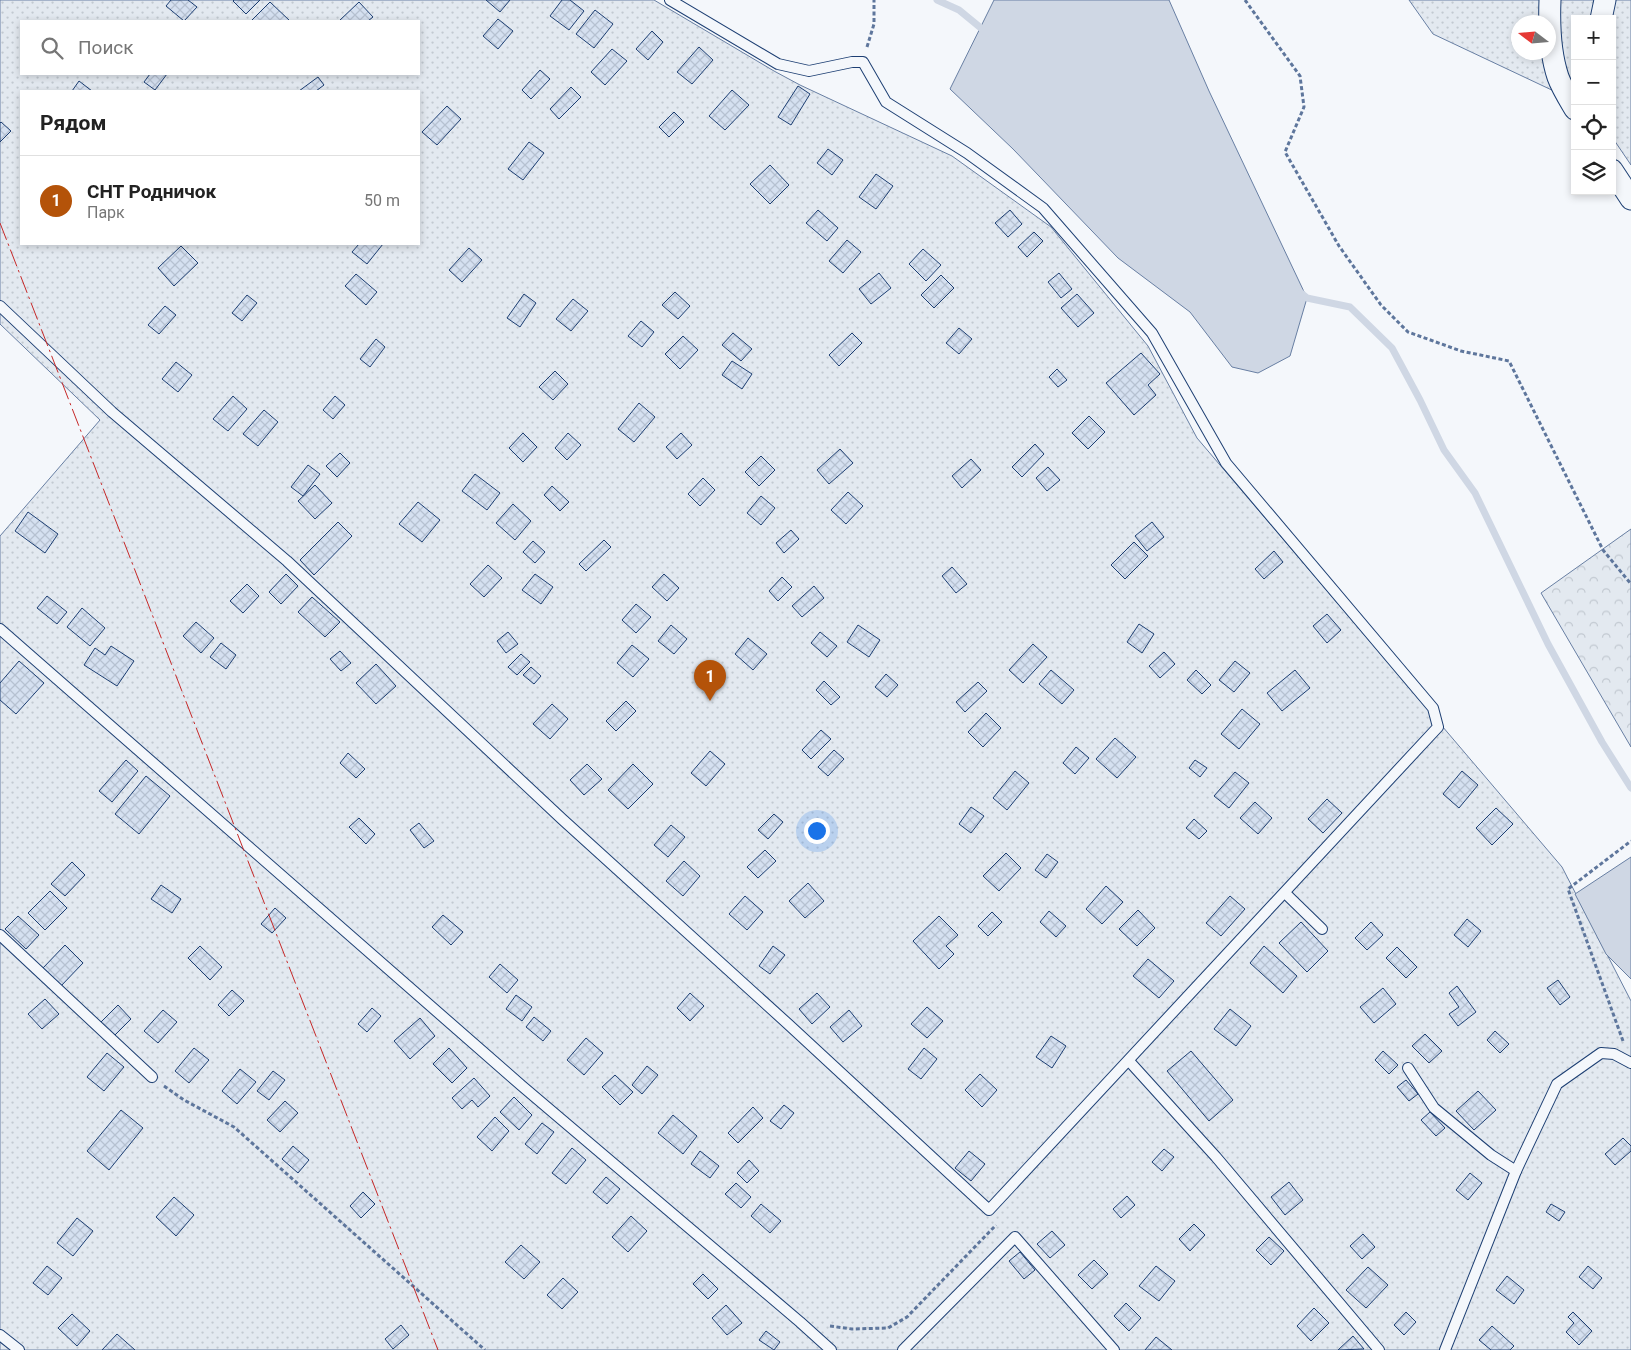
<!DOCTYPE html>
<html lang="ru">
<meta charset="utf-8">
<style>
:root{--surface:#fff;--page:#f6f6f6;--text:#222;--muted:#767676;--line:#e0e0e0;--accent:#b45309}
body{margin:0;font-family:Roboto,sans-serif;background:var(--page);color:var(--text)}
.controls{position:absolute;right:15px;top:15px;display:grid;overflow:hidden;border-radius:0px;box-shadow:0 2px 8px #0003}
.controls button{width:45px;height:45px;display:grid;place-items:center;padding:0;border:0;border-bottom:1px solid var(--line);background:var(--surface);color:var(--text);font:25px sans-serif}
.compass{position:absolute;left:1511px;top:15px;width:45px;height:45px;border-radius:50%;background:var(--surface);box-shadow:0 2px 8px #0003;rotate:286deg}
.you{position:absolute;left:816px;top:830px;width:18px;height:18px;margin:-12px;border:4px solid #fff;border-radius:50%;background:#1a73e8;box-shadow:0 0 0 8px #1a73e833}
.badge{display:grid;place-items:center;width:32px;height:32px;border-radius:50%;background:var(--accent);color:#fff;font-size:16px;font-weight:700}
.pin{position:absolute;translate:-50% -41px;filter:drop-shadow(0 1px 2px #0008)}
.pin::after{content:'';position:absolute;top:26px;width:18px;height:15px;background:inherit;clip-path:polygon(0 0,100% 0,50% 100%)}
.list{margin:0;padding:0;list-style:none}
h2{display:flex;justify-content:space-between;align-items:center;height:65px;margin:0;padding:0 20px;font-size:21px}
h2 small{font-size:16px;font-weight:400;color:var(--muted)}
.list li{display:grid;grid-template-columns:32px 1fr auto;gap:15px;align-items:center;box-sizing:border-box;height:90px;padding:0 20px;border-top:1px solid var(--line)}
.list b{display:block;font-size:19px;white-space:nowrap}
.list p{margin:0;font-size:16px;white-space:nowrap;color:var(--muted)}
.list em{font-size:16px;font-style:normal;color:var(--muted)}
.icon{flex:none;width:28px;height:28px;fill:none;stroke:currentColor;stroke-width:2;stroke-linecap:round;stroke-linejoin:round}
.map{position:relative;flex:none;width:1631px;height:1350px;overflow:hidden}
.search{position:absolute;background:var(--surface);box-shadow:0 2px 8px #0003;left:20px;top:20px;width:400px;height:55px;display:flex;align-items:center;gap:12px;box-sizing:border-box;padding:0 18px;border-radius:0px;color:var(--muted);font-size:19px}
.panel{position:absolute;background:var(--surface);box-shadow:0 2px 8px #0003;left:20px;top:90px;width:400px;height:155px;border-radius:0px}
.map>svg:first-child{display:block}
.forest{fill:url(#forest-crowns);stroke:#687fa3}
.garden{fill:url(#garden-dots);stroke:#687fa3;fill-rule:evenodd}
.water{fill:#cfd7e4;stroke:#687fa3}
.lines{fill:none;stroke-linecap:round;stroke-linejoin:round}
.stream{stroke:#cfd7e4;stroke-width:7}
.building{fill:url(#building-cross-hatch);stroke:#1d3f73}
.service-casing{stroke:#1d3f73;stroke-width:12}
.minor-casing{stroke:#1d3f73;stroke-width:23}
.path{stroke:#5e769c;stroke-width:3;stroke-dasharray:4 2.5;stroke-linecap:butt}
.service{stroke:#f4f7fb;stroke-width:10}
.minor{stroke:#f4f7fb;stroke-width:21}
.power{stroke:#c62828;stroke-width:1;stroke-dasharray:18 4 2.5 4;stroke-linecap:butt}
</style>
<div class="map">
<svg width="1631" height="1350" viewBox="0 0 1631 1350">
<defs>
<pattern id="forest-crowns" width="20" height="18" patternUnits="userSpaceOnUse" patternTransform="scale(1.25)"><rect width="20" height="18" fill="#e3e9f0"/><path d="M2 6a3 3 0 1 1 6 0M12 15a3 3 0 1 1 6 0" fill="none" stroke="#c2c9d1"/></pattern>
<pattern id="garden-dots" width="8" height="8" patternUnits="userSpaceOnUse" patternTransform="scale(1.25)"><rect width="8" height="8" fill="#e3e9f0"/><path d="M2 2h.1M6 6h.1" fill="none" stroke="#c2c9d1" stroke-width="1.8" stroke-linecap="round"/></pattern>
<pattern id="building-cross-hatch" width="8" height="8" patternUnits="userSpaceOnUse" patternTransform="scale(1.25)"><rect width="8" height="8" fill="#d5e0f0"/><path d="M0 0l8 8M0 8l8-8" fill="none" stroke="#b6c1d1"/></pattern>
</defs>
<rect width="100%" height="100%" fill="#f4f7fb"/>
<path class="forest" d="M1631 529V747L1541 593Z"/>
<g class="garden">
<path d="M0 0H654L774 71 800 85 952 156 1051 227 1148 346 1197 438 1562 867 1631 1001V1350H0V536L100 420 0 324ZM21 21H419V74H21ZM21 91H419V244H21Z"/>
<path d="M1409 0H1631V165L1612 137V19H1575V101L1433 34ZM1518 22H1548V52H1518Z"/>
</g>
<g class="water">
<path d="M994 0H1169L1209 91 1307 298 1290 356 1258 373 1232 367 1190 312 1118 258 1013 149 950 89Z"/>
<path d="M1631 857V979L1606 954 1575 894Z"/>
</g>
<g class="lines">
<g class="stream">
<path d="M937 0 959 10 987 33"/>
<path d="M1301 293 1307 298 1350 307 1392 348 1420 400 1444 450 1475 493 1548 644 1602 742 1631 788"/>
</g>
</g>
<g class="building">
<path d="M171 0H188L197 7 184 21 166 6Z"/>
<path d="M234 0H260L246 14 233 1Z"/>
<path d="M486 0H510L500 12Z"/>
<path d="M562 0H570L584 11 569 30 550 16Z"/>
<path d="M270 2 290 21H251Z"/>
<path d="M359 2 373 17 368 21H339Z"/>
<path d="M595 10 613 24 594 48 576 34Z"/>
<path d="M498 19 513 31 498 49 483 36Z"/>
<path d="M652 31 663 42 648 60 636 49Z"/>
<path d="M699 47 713 60 692 84 677 72Z"/>
<path d="M612 49 627 61 605 85 591 72Z"/>
<path d="M540 70 550 79 531 99 522 90Z"/>
<path d="M150 74H167L155 90 144 82Z"/>
<path d="M318 77 324 85 316 91H299Z"/>
<path d="M79 81 92 91H72Z"/>
<path d="M798 86 810 94 791 125 778 117Z"/>
<path d="M571 87 581 97 559 119 550 109Z"/>
<path d="M732 90 749 105 725 130 709 116Z"/>
<path d="M447 106 461 119 437 145 422 132Z"/>
<path d="M674 112 684 122 669 137 659 127Z"/>
<path d="M1 122 11 131 0 142V123Z"/>
<path d="M529 142 544 153 523 180 508 169Z"/>
<path d="M828 149 843 160 832 175 817 163Z"/>
<path d="M770 165 789 185 770 204 750 184Z"/>
<path d="M876 174 893 186 876 209 859 197Z"/>
<path d="M818 210 838 228 827 241 806 223Z"/>
<path d="M1010 210 1022 224 1008 237 995 223Z"/>
<path d="M1034 232 1043 241 1027 257 1018 247Z"/>
<path d="M847 240 861 252 843 273 829 261Z"/>
<path d="M359 244H383L367 264 352 252Z"/>
<path d="M181 246 198 263 174 286 158 268Z"/>
<path d="M469 248 482 260 462 282 449 270Z"/>
<path d="M923 249 941 265 926 281 909 264Z"/>
<path d="M879 273 891 288 871 304 859 289Z"/>
<path d="M1059 273 1072 289 1061 298 1048 282Z"/>
<path d="M356 274 377 292 366 305 345 286Z"/>
<path d="M941 275 954 288 934 308 921 295Z"/>
<path d="M675 292 690 306 678 319 662 305Z"/>
<path d="M524 294 536 303 520 327 507 318Z"/>
<path d="M1077 294 1094 313 1078 327 1061 308Z"/>
<path d="M247 295 257 303 242 321 232 313Z"/>
<path d="M573 299 588 311 571 331 556 319Z"/>
<path d="M165 306 176 315 159 334 148 325Z"/>
<path d="M641 321 654 332 642 347 628 336Z"/>
<path d="M959 328 972 339 959 354 946 343Z"/>
<path d="M733 333 752 349 741 361 722 345Z"/>
<path d="M852 333 862 343 839 366 829 355Z"/>
<path d="M683 336 698 350 680 369 665 354Z"/>
<path d="M376 339 385 347 370 367 360 359Z"/>
<path d="M1141 353 1160 374 1148 385 1156 395 1134 415 1106 383Z"/>
<path d="M732 361 752 374 742 389 722 375Z"/>
<path d="M176 362 192 375 178 392 162 379Z"/>
<path d="M1057 369 1067 380 1058 387 1049 377Z"/>
<path d="M555 371 568 384 553 400 539 387Z"/>
<path d="M233 396 247 409 228 431 213 419Z"/>
<path d="M335 396 345 405 333 419 323 410Z"/>
<path d="M639 403 655 417 634 442 618 429Z"/>
<path d="M264 410 278 422 258 446 243 434Z"/>
<path d="M1089 416 1105 432 1088 449 1072 433Z"/>
<path d="M523 433 537 447 523 462 509 448Z"/>
<path d="M568 433 581 445 567 460 555 448Z"/>
<path d="M681 433 692 445 677 459 666 447Z"/>
<path d="M1035 444 1044 454 1022 477 1012 467Z"/>
<path d="M840 449 853 463 829 484 817 470Z"/>
<path d="M340 453 350 463 337 477 326 466Z"/>
<path d="M761 456 775 470 759 486 745 472Z"/>
<path d="M971 459 981 470 962 488 952 476Z"/>
<path d="M308 465 320 474 303 496 291 487Z"/>
<path d="M1048 467 1060 480 1047 491 1036 478Z"/>
<path d="M475 474 500 493 487 510 462 491Z"/>
<path d="M703 478 715 490 700 506 688 494Z"/>
<path d="M315 485 332 503 315 519 298 501Z"/>
<path d="M552 486 569 502 560 511 544 495Z"/>
<path d="M848 492 863 506 846 524 831 510Z"/>
<path d="M761 496 775 508 761 525 747 513Z"/>
<path d="M418 502 440 520 422 542 399 524Z"/>
<path d="M513 504 531 521 515 540 496 523Z"/>
<path d="M28 512 58 534 45 553 15 531Z"/>
<path d="M338 522 352 536 314 575 300 560Z"/>
<path d="M1152 522 1164 537 1147 551 1135 536Z"/>
<path d="M791 530 799 539 784 553 776 543Z"/>
<path d="M604 540 611 547 586 571 579 564Z"/>
<path d="M533 541 545 552 535 563 523 552Z"/>
<path d="M1134 542 1148 556 1125 579 1111 565Z"/>
<path d="M1274 551 1283 562 1264 579 1255 569Z"/>
<path d="M488 565 502 578 484 597 470 584Z"/>
<path d="M952 567 967 584 956 593 942 576Z"/>
<path d="M286 574 298 586 281 604 269 592Z"/>
<path d="M535 574 553 587 541 604 522 590Z"/>
<path d="M664 574 679 588 667 601 652 587Z"/>
<path d="M782 577 792 587 778 601 769 591Z"/>
<path d="M247 584 259 596 243 613 230 601Z"/>
<path d="M814 586 824 598 802 617 792 606Z"/>
<path d="M47 596 67 612 57 624 37 608Z"/>
<path d="M312 597 340 622 325 637 298 612Z"/>
<path d="M636 604 651 617 636 633 622 620Z"/>
<path d="M82 608 105 628 90 646 67 627Z"/>
<path d="M1327 614 1341 630 1327 643 1313 626Z"/>
<path d="M196 622 214 638 201 653 183 636Z"/>
<path d="M1139 624 1154 634 1142 653 1127 642Z"/>
<path d="M671 625 687 639 674 654 658 641Z"/>
<path d="M858 625 880 640 869 657 847 642Z"/>
<path d="M508 632 518 644 506 653 497 641Z"/>
<path d="M820 632 837 646 827 657 811 643Z"/>
<path d="M748 638 767 654 753 670 735 654Z"/>
<path d="M221 643 236 655 226 669 210 657Z"/>
<path d="M1033 644 1047 657 1023 683 1009 670Z"/>
<path d="M632 645 649 659 633 677 617 663Z"/>
<path d="M111 646 134 661 117 686 84 665 95 648 105 655Z"/>
<path d="M340 651 351 663 341 671 330 659Z"/>
<path d="M1164 652 1175 664 1160 678 1149 666Z"/>
<path d="M521 654 530 662 517 675 508 667Z"/>
<path d="M19 661 44 683 16 714 0 700V683Z"/>
<path d="M1235 661 1250 673 1234 692 1219 680Z"/>
<path d="M376 664 396 686 376 704 356 683Z"/>
<path d="M531 667 541 676 534 684 523 675Z"/>
<path d="M1051 670 1074 690 1062 704 1039 684Z"/>
<path d="M1196 670 1211 685 1202 694 1187 680Z"/>
<path d="M1295 670 1310 688 1282 711 1267 693Z"/>
<path d="M886 674 898 685 887 697 875 687Z"/>
<path d="M824 681 840 697 831 705 816 690Z"/>
<path d="M978 682 987 691 965 712 956 702Z"/>
<path d="M626 701 636 711 616 731 606 721Z"/>
<path d="M552 704 568 719 550 739 533 724Z"/>
<path d="M1242 709 1260 724 1239 749 1221 734Z"/>
<path d="M986 713 1001 728 983 747 968 732Z"/>
<path d="M821 730 831 739 811 759 802 750Z"/>
<path d="M1115 738 1136 757 1117 778 1096 759Z"/>
<path d="M1076 747 1089 758 1075 774 1063 763Z"/>
<path d="M834 750 844 759 828 776 818 767Z"/>
<path d="M710 751 725 764 706 786 691 773Z"/>
<path d="M348 753 365 769 356 778 340 763Z"/>
<path d="M126 760 138 771 112 802 99 791Z"/>
<path d="M1195 760 1207 768 1200 777 1189 768Z"/>
<path d="M587 764 602 779 584 795 570 780Z"/>
<path d="M633 764 653 784 628 809 608 790Z"/>
<path d="M1015 771 1029 783 1007 810 993 798Z"/>
<path d="M1462 771 1478 785 1459 808 1443 794Z"/>
<path d="M1235 772 1249 783 1229 808 1214 796Z"/>
<path d="M146 776 170 796 139 834 115 814Z"/>
<path d="M1327 799 1342 813 1323 833 1308 819Z"/>
<path d="M1255 802 1272 818 1258 834 1240 818Z"/>
<path d="M971 807 984 816 971 833 959 824Z"/>
<path d="M1496 808 1513 824 1492 845 1476 828Z"/>
<path d="M774 814 783 822 768 839 758 830Z"/>
<path d="M359 818 375 834 366 844 349 827Z"/>
<path d="M1194 819 1207 831 1199 839 1186 828Z"/>
<path d="M419 823 434 841 424 848 410 830Z"/>
<path d="M671 825 685 837 668 857 654 845Z"/>
<path d="M765 850 776 861 758 878 747 867Z"/>
<path d="M1006 853 1021 868 999 891 983 876Z"/>
<path d="M1047 854 1058 862 1046 878 1035 870Z"/>
<path d="M684 861 700 876 683 896 666 881Z"/>
<path d="M72 862 85 875 65 896 51 884Z"/>
<path d="M808 883 824 901 805 918 789 901Z"/>
<path d="M161 885 181 899 172 913 151 899Z"/>
<path d="M1106 886 1123 902 1102 924 1086 909Z"/>
<path d="M50 891 67 908 45 930 28 913Z"/>
<path d="M745 896 763 912 747 930 729 914Z"/>
<path d="M1230 896 1245 909 1221 936 1206 923Z"/>
<path d="M275 908 286 918 272 933 261 924Z"/>
<path d="M1138 910 1155 928 1137 946 1119 929Z"/>
<path d="M1049 911 1066 926 1056 937 1040 922Z"/>
<path d="M992 912 1002 922 988 936 978 926Z"/>
<path d="M443 915 463 932 451 945 432 927Z"/>
<path d="M18 916 39 935 26 949 5 929Z"/>
<path d="M939 916 958 935 946 946 954 954 939 969 913 941Z"/>
<path d="M1467 919 1481 931 1468 947 1454 935Z"/>
<path d="M1301 922 1328 951 1307 972 1279 943Z"/>
<path d="M1371 922 1383 935 1367 950 1355 938Z"/>
<path d="M65 945 83 963 60 987 42 969Z"/>
<path d="M200 946 222 967 210 980 188 958Z"/>
<path d="M773 946 785 955 770 974 759 966Z"/>
<path d="M1264 946 1297 976 1283 993 1250 963Z"/>
<path d="M1397 947 1417 967 1406 978 1386 958Z"/>
<path d="M1148 959 1174 981 1159 998 1133 976Z"/>
<path d="M500 964 518 980 507 993 489 977Z"/>
<path d="M1558 980 1570 997 1560 1005 1547 988Z"/>
<path d="M1457 986 1476 1012 1458 1026 1449 1014 1459 1007 1449 993Z"/>
<path d="M1383 988 1396 1004 1374 1023 1360 1007Z"/>
<path d="M232 990 244 1001 229 1016 218 1005Z"/>
<path d="M690 993 704 1006 690 1021 677 1008Z"/>
<path d="M817 993 830 1007 812 1024 799 1009Z"/>
<path d="M516 995 532 1007 522 1021 506 1009Z"/>
<path d="M45 999 59 1014 42 1029 28 1014Z"/>
<path d="M118 1005 131 1019 114 1036 101 1022Z"/>
<path d="M927 1007 943 1021 927 1038 911 1024Z"/>
<path d="M372 1008 381 1016 367 1032 358 1024Z"/>
<path d="M1230 1009 1251 1026 1236 1046 1214 1029Z"/>
<path d="M163 1010 177 1022 158 1043 144 1031Z"/>
<path d="M849 1010 862 1026 843 1042 830 1027Z"/>
<path d="M534 1017 551 1031 543 1041 526 1027Z"/>
<path d="M420 1018 435 1036 410 1059 394 1041Z"/>
<path d="M1495 1031 1509 1044 1500 1053 1487 1040Z"/>
<path d="M1425 1034 1442 1051 1429 1063 1412 1046Z"/>
<path d="M1051 1036 1066 1046 1052 1068 1036 1057Z"/>
<path d="M586 1038 603 1053 584 1075 567 1060Z"/>
<path d="M194 1048 209 1060 189 1083 175 1071Z"/>
<path d="M449 1048 467 1068 452 1083 433 1064Z"/>
<path d="M924 1048 937 1059 921 1079 908 1069Z"/>
<path d="M1191 1051 1233 1100 1209 1121 1167 1071Z"/>
<path d="M1383 1051 1398 1065 1389 1074 1375 1060Z"/>
<path d="M107 1053 124 1067 104 1091 87 1077Z"/>
<path d="M647 1066 658 1075 642 1094 632 1085Z"/>
<path d="M240 1069 256 1082 237 1104 222 1091Z"/>
<path d="M273 1071 285 1080 269 1100 257 1091Z"/>
<path d="M980 1074 997 1090 982 1107 965 1090Z"/>
<path d="M615 1075 633 1092 620 1105 602 1087Z"/>
<path d="M474 1078 490 1096 478 1107 472 1100 462 1109 452 1098Z"/>
<path d="M1406 1080 1418 1094 1409 1101 1397 1087Z"/>
<path d="M1478 1091 1496 1110 1474 1130 1456 1111Z"/>
<path d="M514 1097 532 1115 519 1130 500 1112Z"/>
<path d="M285 1101 298 1113 280 1132 267 1120Z"/>
<path d="M784 1105 794 1113 781 1129 770 1121Z"/>
<path d="M753 1107 763 1118 738 1143 728 1133Z"/>
<path d="M121 1110 143 1128 109 1170 87 1151Z"/>
<path d="M1430 1112 1445 1128 1436 1136 1421 1120Z"/>
<path d="M673 1115 697 1136 683 1154 658 1133Z"/>
<path d="M495 1117 509 1131 492 1151 477 1137Z"/>
<path d="M542 1123 554 1132 537 1154 525 1144Z"/>
<path d="M1623 1138 1631 1146V1151L1615 1165 1605 1154Z"/>
<path d="M293 1146 309 1160 298 1173 282 1159Z"/>
<path d="M572 1148 586 1160 566 1184 552 1173Z"/>
<path d="M1164 1149 1174 1157 1162 1171 1152 1162Z"/>
<path d="M700 1151 719 1166 710 1178 691 1164Z"/>
<path d="M969 1151 985 1164 971 1181 955 1168Z"/>
<path d="M749 1160 759 1171 747 1183 737 1173Z"/>
<path d="M1470 1173 1482 1183 1468 1200 1456 1190Z"/>
<path d="M606 1177 620 1189 607 1204 593 1192Z"/>
<path d="M1289 1182 1303 1200 1285 1215 1271 1197Z"/>
<path d="M736 1183 751 1197 741 1208 725 1194Z"/>
<path d="M363 1192 375 1204 361 1218 350 1206Z"/>
<path d="M1127 1196 1135 1205 1121 1218 1113 1209Z"/>
<path d="M174 1197 194 1215 176 1236 156 1217Z"/>
<path d="M761 1204 781 1221 770 1233 751 1216Z"/>
<path d="M1551 1204 1565 1212 1559 1221 1546 1212Z"/>
<path d="M631 1216 647 1231 628 1252 612 1237Z"/>
<path d="M77 1218 93 1231 73 1256 57 1243Z"/>
<path d="M1194 1224 1205 1235 1190 1251 1179 1239Z"/>
<path d="M1052 1231 1065 1245 1050 1258 1037 1244Z"/>
<path d="M1363 1234 1375 1247 1362 1259 1350 1246Z"/>
<path d="M1269 1237 1284 1251 1271 1265 1256 1250Z"/>
<path d="M521 1245 540 1262 524 1279 505 1262Z"/>
<path d="M1020 1252 1035 1270 1024 1279 1009 1261Z"/>
<path d="M1094 1260 1108 1274 1092 1289 1078 1275Z"/>
<path d="M47 1266 62 1278 48 1295 33 1283Z"/>
<path d="M1156 1266 1175 1281 1159 1301 1139 1286Z"/>
<path d="M1588 1266 1602 1278 1593 1289 1579 1277Z"/>
<path d="M1368 1267 1388 1285 1366 1308 1346 1290Z"/>
<path d="M703 1274 718 1289 708 1299 693 1284Z"/>
<path d="M1507 1276 1524 1290 1514 1304 1496 1290Z"/>
<path d="M563 1278 578 1292 562 1309 547 1295Z"/>
<path d="M1126 1303 1141 1318 1129 1331 1114 1316Z"/>
<path d="M726 1305 742 1323 727 1335 712 1318Z"/>
<path d="M1314 1308 1329 1323 1311 1341 1297 1326Z"/>
<path d="M1406 1312 1416 1322 1404 1335 1394 1325Z"/>
<path d="M1573 1312 1592 1331 1579 1345 1566 1332 1574 1323 1568 1317Z"/>
<path d="M72 1314 90 1331 77 1346 58 1328Z"/>
<path d="M401 1325 409 1335 393 1349 385 1339Z"/>
<path d="M1492 1326 1514 1346 1510 1350H1491L1479 1340Z"/>
<path d="M766 1331 780 1342 774 1350 759 1340Z"/>
<path d="M117 1334 135 1350H102Z"/>
<path d="M1353 1336 1364 1349 1338 1350Z"/>
<path d="M1156 1337 1172 1350H1145Z"/>
</g>
<g class="lines">
<defs>
<g id="service">
<path d="M0 306 112 412 287 561 562 819 788 1024 989 1210 1438 727 1433 708 1226 463 1152 333 1043 208 967 153 886 102 863 62H852L809 71 778 64 670 0"/>
<path d="M0 629 522 1086 800 1322 831 1350"/>
<path d="M1285 893 1322 929"/>
<path d="M0 935 152 1077"/>
<path d="M1129 1061 1216 1157 1379 1350"/>
<path d="M1408 1068 1434 1108 1491 1155 1516 1171"/>
<path d="M0 1335 19 1350"/>
<path d="M903 1350 1015 1237 1114 1350"/>
<path d="M1445 1350 1516 1171 1557 1084 1601 1053 1614 1054 1631 1063"/>
</g>
<g id="minor">
<path d="M1550 0C1549 25 1550 53 1558 77 1562 88 1569 99 1575 109"/>
<path d="M1601 19 1605 0"/>
<path d="M1612 170 1631 199"/>
</g>
</defs>
<use href="#service" class="service-casing"/>
<use href="#minor" class="minor-casing"/>
<g class="path">
<path d="M1245 0 1300 76 1304 107 1285 152 1339 246 1381 305 1408 332 1461 351 1509 361 1603 550 1631 584"/>
<path d="M867 47 874 24V0"/>
<path d="M1623 1041 1568 889 1631 841"/>
<path d="M164 1086 184 1100 234 1127 485 1350"/>
<path d="M830 1326 852 1329 888 1328 907 1317 996 1225"/>
</g>
<use href="#service" class="service"/>
<use href="#minor" class="minor"/>
<path class="power" d="M0 223 438 1350"/>
</g>
</svg>
<div class="controls">
<button>+</button>
<button>−</button>
<button><svg class="icon" aria-label="locate" viewBox="0 0 24 24"><circle cx="12" cy="12" r="6"/><path d="M12 2v4M12 18v4M2 12h4M18 12h4"/></svg></button>
<button><svg class="icon" aria-label="layers" viewBox="0 0 24 24"><path d="M12 4l9 5-9 5-9-5zM3 14l9 5 9-5"/></svg></button>
</div>
<svg class="compass" viewBox="-18 -18 36 36"><path d="M0-13l5 13h-10z" fill="#e53935"/><path d="M0 13l5-13h-10z" fill="#767676"/></svg>
<div class="you"></div>
<div class="pin badge" style="left:710px;top:701px">1</div>
<div class="search"><svg class="icon" aria-label="search" viewBox="0 0 24 24"><circle cx="10" cy="10" r="6"/><path d="M15 15l6 6"/></svg>Поиск</div>
<section class="panel">
<h2>Рядом<small></small></h2>
<ul class="list">
<li><span class="badge">1</span><div><b>СНТ Родничок</b><p>Парк</p></div><em>50 m</em></li>
</ul>
</section>
</div>
